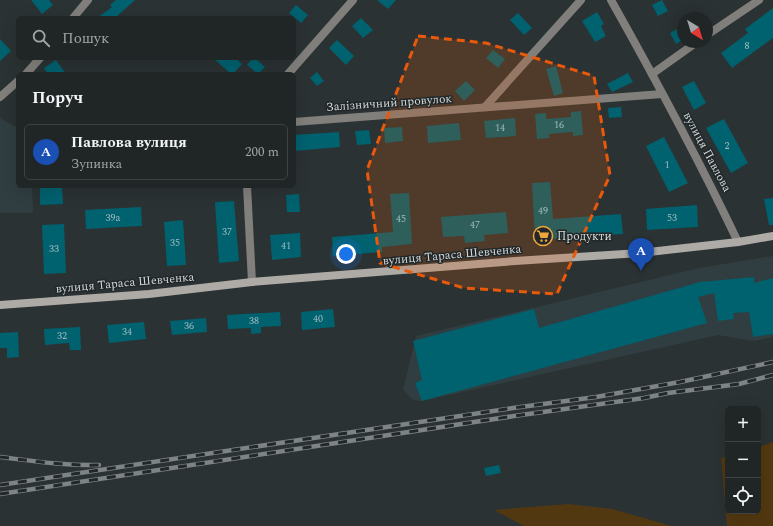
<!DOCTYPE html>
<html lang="uk">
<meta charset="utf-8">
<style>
:root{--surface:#202626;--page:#282e2e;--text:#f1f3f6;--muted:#a2a5a7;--line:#3d4343;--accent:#ea580c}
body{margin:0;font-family:Spectral,serif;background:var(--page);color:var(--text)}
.controls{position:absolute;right:12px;bottom:12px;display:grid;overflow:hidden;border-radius:6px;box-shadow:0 4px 16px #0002}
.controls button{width:36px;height:36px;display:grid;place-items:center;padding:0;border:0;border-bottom:1px solid var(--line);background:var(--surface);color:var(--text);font:20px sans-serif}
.compass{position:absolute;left:677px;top:12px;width:36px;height:36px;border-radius:50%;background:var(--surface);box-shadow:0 4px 16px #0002;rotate:142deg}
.you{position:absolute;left:346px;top:254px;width:14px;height:14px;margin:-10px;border:3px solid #fff;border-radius:50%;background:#1a73e8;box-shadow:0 0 0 6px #1a73e833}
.badge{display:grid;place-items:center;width:26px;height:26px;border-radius:50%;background:var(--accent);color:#fff;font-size:13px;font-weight:700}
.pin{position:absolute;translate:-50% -33px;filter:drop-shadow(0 1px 2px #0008)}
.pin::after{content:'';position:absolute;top:21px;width:14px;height:12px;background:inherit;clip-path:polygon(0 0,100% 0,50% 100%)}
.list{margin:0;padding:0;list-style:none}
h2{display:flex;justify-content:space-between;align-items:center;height:52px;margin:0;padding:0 16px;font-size:17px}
h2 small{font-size:13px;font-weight:400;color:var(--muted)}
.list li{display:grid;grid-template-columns:26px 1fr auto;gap:12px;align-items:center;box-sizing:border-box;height:56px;margin:0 8px 8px;padding:0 8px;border:1px solid var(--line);border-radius:6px}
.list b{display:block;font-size:15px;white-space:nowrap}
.list p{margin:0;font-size:13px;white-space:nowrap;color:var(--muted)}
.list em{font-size:13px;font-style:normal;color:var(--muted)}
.icon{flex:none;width:22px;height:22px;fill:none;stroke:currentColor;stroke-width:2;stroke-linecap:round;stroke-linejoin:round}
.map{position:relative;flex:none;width:773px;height:526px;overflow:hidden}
.search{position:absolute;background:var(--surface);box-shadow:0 4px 16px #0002;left:16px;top:16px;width:280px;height:44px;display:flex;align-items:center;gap:10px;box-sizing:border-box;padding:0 14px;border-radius:6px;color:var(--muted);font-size:15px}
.panel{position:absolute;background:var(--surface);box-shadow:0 4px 16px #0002;left:16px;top:72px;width:280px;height:116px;border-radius:6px}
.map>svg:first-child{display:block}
.built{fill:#303e41}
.green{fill:#523810}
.building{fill:#00616f}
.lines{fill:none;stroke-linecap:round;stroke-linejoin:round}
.minor{stroke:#817f7c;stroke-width:8}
.tertiary{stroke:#817f7c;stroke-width:8}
.secondary{stroke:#aeaba7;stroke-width:8}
.rail-casing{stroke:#7e8485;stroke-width:4.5}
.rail{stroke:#222829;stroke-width:3;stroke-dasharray:9;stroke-linecap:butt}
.marked{fill:#e8590c;fill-opacity:0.2;stroke:#e8590c;stroke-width:3;stroke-dasharray:8 5;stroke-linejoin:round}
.labels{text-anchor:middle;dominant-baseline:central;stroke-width:3;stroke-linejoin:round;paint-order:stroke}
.number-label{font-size:10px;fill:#a0bbbf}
.street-label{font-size:12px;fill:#d5d9da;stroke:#222829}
.poi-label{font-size:12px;fill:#d5d9da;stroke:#222829;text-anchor:start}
</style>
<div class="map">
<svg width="773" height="526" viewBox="0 0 773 526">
<rect width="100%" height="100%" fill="#2b3233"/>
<g class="built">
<path d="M0 118 18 128V186H32L33 213H0Z"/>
<path d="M773 256V337L754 341 718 335 422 401 413 400 403 390 416 336 699 268Z"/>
</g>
<g class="green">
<path d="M773 442V526H727L721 458 728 456V511H758V447Z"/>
<path d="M568 504 612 509 672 526H524L494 510Z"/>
</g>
<g class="building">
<path d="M31 0H49L53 5 42 14Z"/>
<path d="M116 0H135L115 18H97L112 7 110 5Z"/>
<path d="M377 0H396L388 9Z"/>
<path d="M662 0 668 11 658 16 652 5Z"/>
<path d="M296 5 308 15 301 23 289 13Z"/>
<path d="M773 8V38L732 68 721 53 748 33 745 29Z"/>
<path d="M597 12 604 24 601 26 606 36 595 42 582 21Z"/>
<path d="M518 13 532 28 524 35 510 20Z"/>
<path d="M361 18 373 30 363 38 352 26Z"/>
<path d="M683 26V40L676 44 670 33Z"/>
<path d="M0 39 11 51 0 61Z"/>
<path d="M337 40 354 56 346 65 329 48Z"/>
<path d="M493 50 505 59 498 68 486 58Z"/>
<path d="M213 58H235L242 64 233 74H231Z"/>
<path d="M253 58H255L265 67 258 74 247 65Z"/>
<path d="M56 60 66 74H48L44 68Z"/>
<path d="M556 66 563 93 554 96 546 69Z"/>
<path d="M317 72 324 81 317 86 310 78Z"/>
<path d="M628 73 633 82 612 92 607 84Z"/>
<path d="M466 81 475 90 464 101 455 91Z"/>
<path d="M694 81 706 103 694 110 682 87Z"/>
<path d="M621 107 622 117 609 118 608 108Z"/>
<path d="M581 111 583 135 573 136V132L549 134V138L537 139 535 114 546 113V119L571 117V112Z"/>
<path d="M515 118 516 136 486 138 484 121Z"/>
<path d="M724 119 748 163 731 173 706 128Z"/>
<path d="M459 123 461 140 428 143 427 126Z"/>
<path d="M402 127 403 141 385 143 384 128Z"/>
<path d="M369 130 371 144 357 145 355 131Z"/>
<path d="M339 132 340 147 294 151V135Z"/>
<path d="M664 137 688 183 669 192 646 146Z"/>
<path d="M550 182 553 219 621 214 623 234 535 240 532 183Z"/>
<path d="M40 186H62L63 204 40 205Z"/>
<path d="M409 193 412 244 382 247V252L333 256 332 237 393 232 390 194Z"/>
<path d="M299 194 300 212H287L286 195Z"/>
<path d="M773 198V225H769L764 199Z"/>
<path d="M234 201 239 261 219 263 215 202Z"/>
<path d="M697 205 698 227 647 230 646 209Z"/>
<path d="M141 207 142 226 86 229 85 210Z"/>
<path d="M506 212 508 233 484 235 485 241 465 243 464 236 443 237 441 217Z"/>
<path d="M183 220 186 265 167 266 164 222Z"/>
<path d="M64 224 66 273 44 274 42 225Z"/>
<path d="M300 233 301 257 272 260 270 235Z"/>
<path d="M754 277V283L773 278V334L753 337 749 312 733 313 734 319 718 321 714 293 698 297 707 323 422 401 415 383 422 380 413 341 534 309 539 328 700 282Z"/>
<path d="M333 309 335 327 302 330 301 312Z"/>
<path d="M280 312 281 326 261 327V333L251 334V328L228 329 227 315Z"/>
<path d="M206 318 207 332 172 335 170 321Z"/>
<path d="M144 322 146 339 109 343 107 325Z"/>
<path d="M80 327 81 350H70L69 343 45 345 44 329Z"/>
<path d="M18 332 19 357 7 358V348H0V333Z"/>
<path d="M499 465 501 473 486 476 484 468Z"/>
</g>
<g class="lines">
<g class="minor">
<path d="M73 18 88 0"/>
<path d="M707 35 759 0"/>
<path d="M26 74 40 58"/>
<path d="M288 74 353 0"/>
<path d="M652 74 697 42"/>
<path d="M0 97 18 81"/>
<path d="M485 107 581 0"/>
<path d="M294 122 662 94"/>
<path d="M247 186 252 282"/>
</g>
<path class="tertiary" d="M611 0C656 80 699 160 738 242"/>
<path class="secondary" d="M0 305 149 294 252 282 515 261 640 253 738 242 773 236"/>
<defs>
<g id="rail">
<path d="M0 457C33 461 65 466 99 465"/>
<path d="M0 485 513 408 596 397 680 382 773 362"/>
<path d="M0 494 514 416 644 398 668 393 739 384 773 375"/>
</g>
</defs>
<use href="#rail" class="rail-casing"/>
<use href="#rail" class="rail"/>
</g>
<path class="marked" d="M418 36 486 43 594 76 610 175 557 294 464 288 380 263 367 170Z"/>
<defs>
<symbol id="supermarket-ring" viewBox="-11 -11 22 22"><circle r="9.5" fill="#222829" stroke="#efa73d" stroke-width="1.5"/><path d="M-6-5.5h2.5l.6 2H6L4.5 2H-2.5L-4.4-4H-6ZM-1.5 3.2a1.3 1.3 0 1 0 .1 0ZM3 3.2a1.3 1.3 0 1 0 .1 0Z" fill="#efa73d"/></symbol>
</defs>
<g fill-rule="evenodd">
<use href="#supermarket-ring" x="532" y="225" width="22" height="22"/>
</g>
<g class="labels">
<g class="number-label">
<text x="747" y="46">8</text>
<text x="559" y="125">16</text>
<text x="500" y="128">14</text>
<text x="727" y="146">2</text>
<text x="667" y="165">1</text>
<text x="543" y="211">49</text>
<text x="113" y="218">39а</text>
<text x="672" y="218">53</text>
<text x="401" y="219">45</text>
<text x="475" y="225">47</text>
<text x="227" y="232">37</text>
<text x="175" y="243">35</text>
<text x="286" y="246">41</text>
<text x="54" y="249">33</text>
<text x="318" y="319">40</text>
<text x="254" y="321">38</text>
<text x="189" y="326">36</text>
<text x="127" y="332">34</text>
<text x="62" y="336">32</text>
</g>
<g class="street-label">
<text transform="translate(389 103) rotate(-4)">Залізничний провулок</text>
<text transform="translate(707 152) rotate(62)">вулиця Павлова</text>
<text transform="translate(452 255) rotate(-5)">вулиця Тараса Шевченка</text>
<text transform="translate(125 283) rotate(-5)">вулиця Тараса Шевченка</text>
</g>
<g class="poi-label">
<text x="557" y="236">Продукти</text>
</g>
</g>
</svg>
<div class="controls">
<button>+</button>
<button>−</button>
<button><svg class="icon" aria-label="locate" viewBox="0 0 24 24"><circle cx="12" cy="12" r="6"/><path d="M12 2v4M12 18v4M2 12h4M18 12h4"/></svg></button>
</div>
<svg class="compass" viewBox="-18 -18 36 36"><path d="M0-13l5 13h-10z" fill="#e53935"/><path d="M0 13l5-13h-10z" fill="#a2a5a7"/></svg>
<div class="you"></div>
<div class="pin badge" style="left:641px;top:271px;background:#1a4fb4">A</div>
<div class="search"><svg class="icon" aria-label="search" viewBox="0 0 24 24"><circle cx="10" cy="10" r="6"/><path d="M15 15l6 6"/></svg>Пошук</div>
<section class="panel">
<h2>Поруч<small></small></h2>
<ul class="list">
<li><span class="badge" style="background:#1a4fb4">A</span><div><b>Павлова вулиця</b><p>Зупинка</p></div><em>200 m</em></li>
</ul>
</section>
</div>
